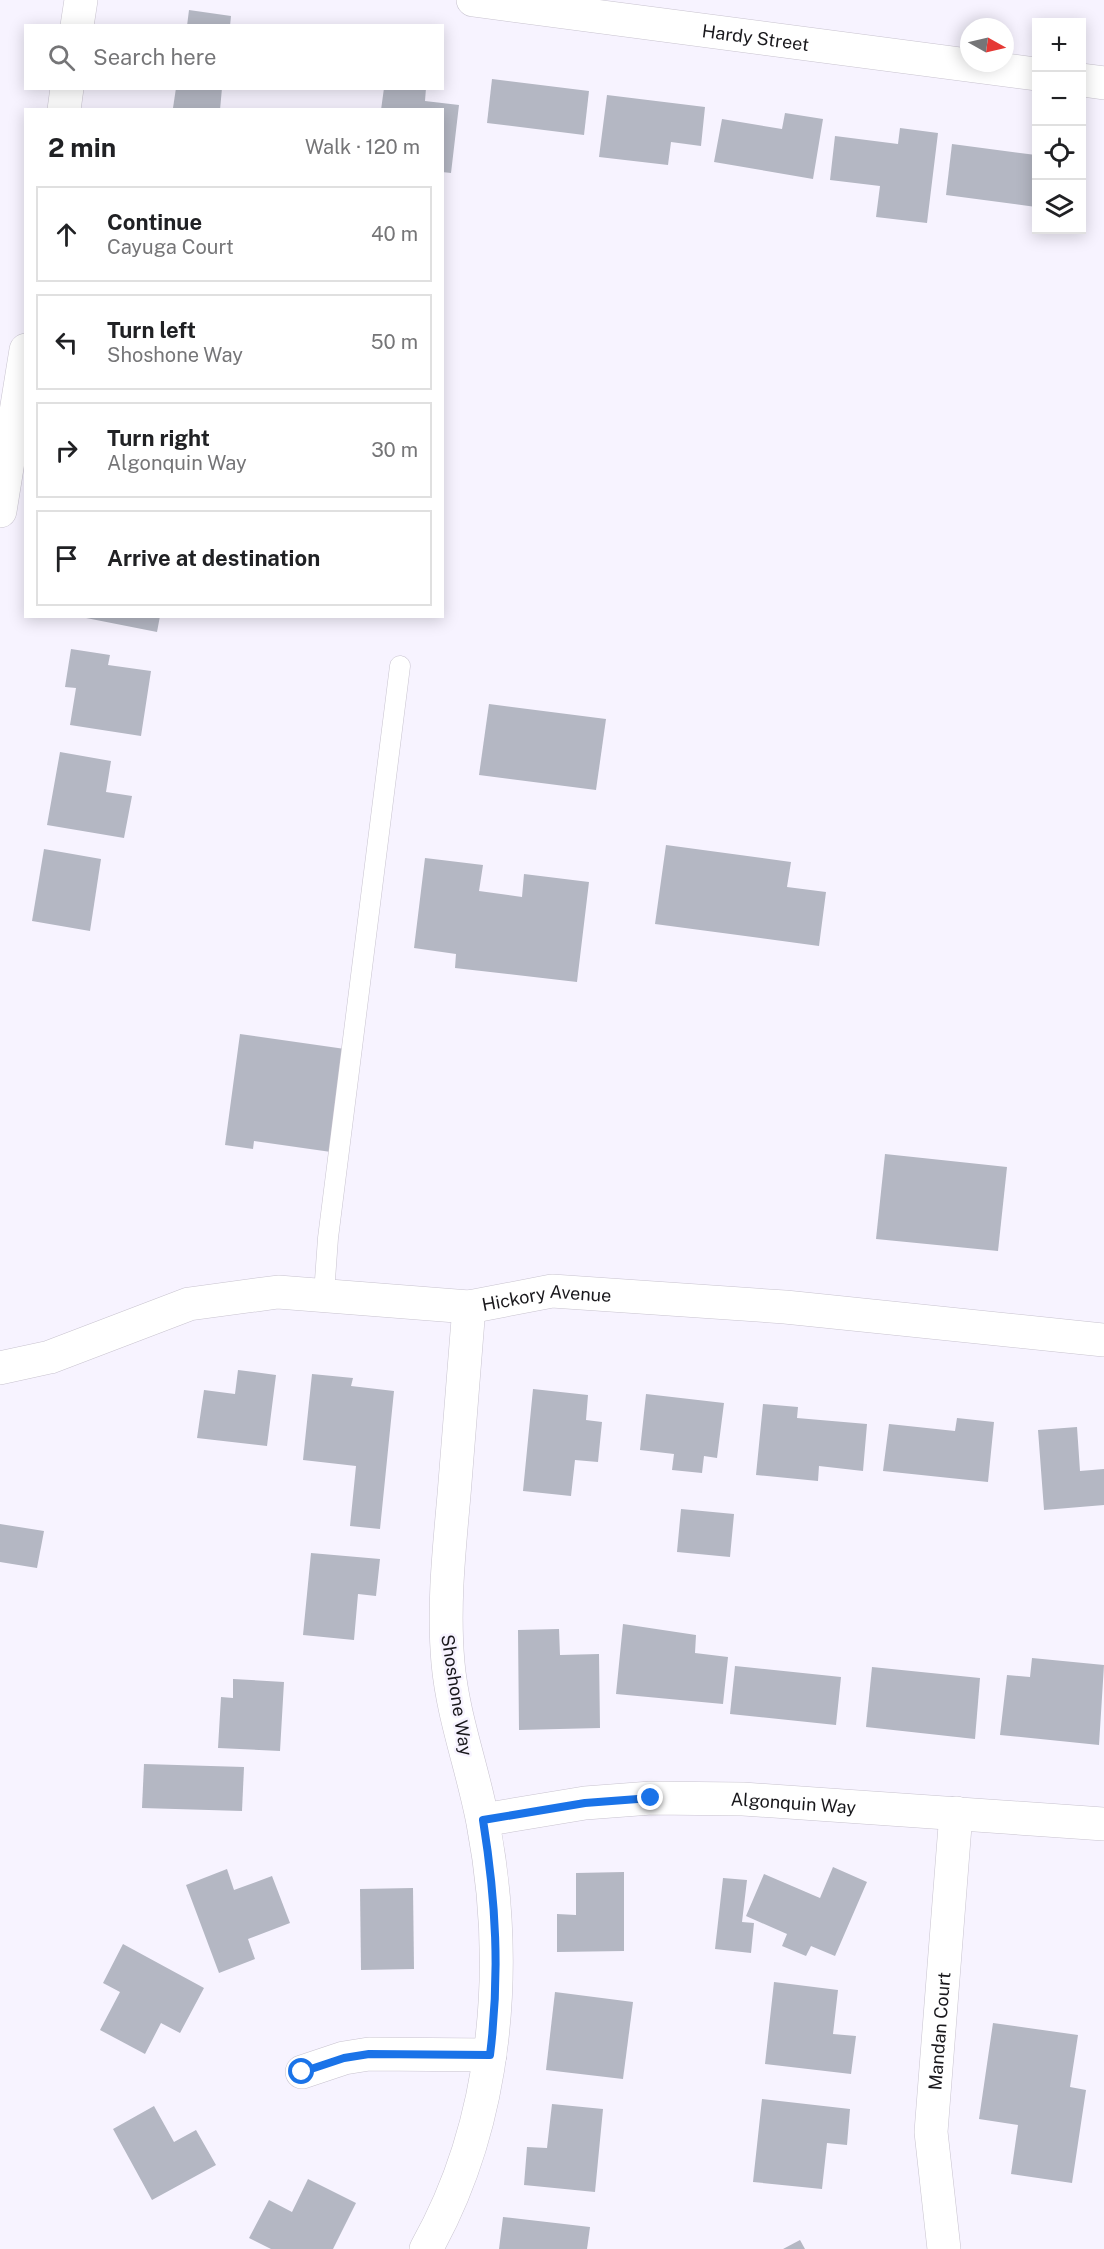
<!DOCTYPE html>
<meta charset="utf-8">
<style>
:root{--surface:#fff;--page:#f6f6f6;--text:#202124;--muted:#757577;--line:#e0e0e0}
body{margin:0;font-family:"Public Sans",sans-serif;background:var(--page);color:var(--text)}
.controls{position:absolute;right:18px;top:18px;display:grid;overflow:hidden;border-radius:0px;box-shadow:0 3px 15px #0003}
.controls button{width:54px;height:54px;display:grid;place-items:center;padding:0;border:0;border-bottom:2px solid var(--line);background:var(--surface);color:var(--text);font:30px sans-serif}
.compass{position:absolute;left:960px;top:18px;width:54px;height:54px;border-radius:50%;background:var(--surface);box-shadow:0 3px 15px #0003;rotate:98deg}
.stop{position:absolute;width:18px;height:18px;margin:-14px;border:4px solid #1a73e8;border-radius:50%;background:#fff}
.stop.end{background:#1a73e8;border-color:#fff;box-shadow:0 2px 6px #0008}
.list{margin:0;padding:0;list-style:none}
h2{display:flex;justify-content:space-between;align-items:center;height:78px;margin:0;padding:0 24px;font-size:26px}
h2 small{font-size:20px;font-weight:400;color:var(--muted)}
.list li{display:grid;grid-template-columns:39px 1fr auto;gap:18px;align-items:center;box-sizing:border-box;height:96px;margin:0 12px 12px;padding:0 12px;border:2px solid var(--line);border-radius:0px}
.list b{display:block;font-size:22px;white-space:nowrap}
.list p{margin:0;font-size:20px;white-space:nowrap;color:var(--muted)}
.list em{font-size:20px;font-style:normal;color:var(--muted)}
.icon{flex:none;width:33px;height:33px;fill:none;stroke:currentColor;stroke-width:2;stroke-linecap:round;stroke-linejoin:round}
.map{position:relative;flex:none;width:1104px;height:2249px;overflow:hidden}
.search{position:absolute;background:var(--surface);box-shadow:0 3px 15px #0003;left:24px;top:24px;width:420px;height:66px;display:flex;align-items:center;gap:15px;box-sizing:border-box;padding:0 21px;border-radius:0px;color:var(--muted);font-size:22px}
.panel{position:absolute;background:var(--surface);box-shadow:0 3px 15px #0003;left:24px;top:108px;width:420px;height:510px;border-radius:0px}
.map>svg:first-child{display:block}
.building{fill:#b4b7c3}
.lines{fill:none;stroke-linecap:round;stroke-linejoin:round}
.service-casing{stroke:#c8c3cf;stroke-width:21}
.minor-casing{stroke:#c8c3cf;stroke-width:34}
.tertiary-casing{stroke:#c8c3cf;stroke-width:34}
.secondary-casing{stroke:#c8c3cf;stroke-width:34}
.service{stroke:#fff;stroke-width:20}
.minor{stroke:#fff;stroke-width:33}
.tertiary{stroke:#fff;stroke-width:33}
.secondary{stroke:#fff;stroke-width:33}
.route{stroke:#1a73e8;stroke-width:8}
.labels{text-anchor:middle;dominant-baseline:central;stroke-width:5;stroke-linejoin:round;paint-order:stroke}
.street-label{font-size:18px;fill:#19181c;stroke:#f7f3ff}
</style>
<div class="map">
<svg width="1104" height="2249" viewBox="0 0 1104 2249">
<rect width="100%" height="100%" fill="#f7f3ff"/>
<g class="building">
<path d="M189 10 231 16 230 26H187Z"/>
<path d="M492 79 589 91 584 135 487 123Z"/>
<path d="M176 88H222L220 110 173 108Z"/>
<path d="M384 88H426L425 101 459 105 451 173 442 172V110H381Z"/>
<path d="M607 95 705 107 701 146 671 142 668 165 599 157Z"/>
<path d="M785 113 823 119 813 179 714 162 722 119 782 129Z"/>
<path d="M900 128 938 133 927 223 876 217 880 186 830 180 835 136 898 144Z"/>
<path d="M952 144 1036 155V207L946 195Z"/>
<path d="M76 616H160L157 632Z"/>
<path d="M71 649 110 655 108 665 151 671 141 736 70 725 76 688 65 687Z"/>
<path d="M489 704 606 719 596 790 479 775Z"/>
<path d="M60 752 111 761 106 792 132 796 124 838 47 825Z"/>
<path d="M666 845 791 862 787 887 826 892 819 946 655 924Z"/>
<path d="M44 849 101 859 90 931 32 921Z"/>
<path d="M425 858 483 865 479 891 522 897 524 874 589 882 577 982 455 968 456 954 414 948Z"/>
<path d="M240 1034 345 1049 331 1152 254 1141 253 1149 225 1145Z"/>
<path d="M885 1154 1007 1167 998 1251 876 1239Z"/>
<path d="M238 1370 276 1375 267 1446 197 1438 204 1390 235 1394Z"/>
<path d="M312 1374 353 1378 351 1386 394 1391 380 1529 350 1526 356 1466 303 1460Z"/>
<path d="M533 1389 588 1395 586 1420 602 1422 598 1462 575 1460 571 1496 523 1491Z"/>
<path d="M646 1394 724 1403 717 1458 704 1456 702 1473 672 1470 674 1454 640 1450Z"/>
<path d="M763 1404 798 1407 797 1418 867 1424 863 1471 819 1466 818 1481 756 1475Z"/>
<path d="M957 1418 994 1422 988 1482 883 1471 889 1424 955 1431Z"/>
<path d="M1077 1427 1080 1471 1104 1469V1505L1044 1510 1038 1430Z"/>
<path d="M681 1509 734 1514 730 1557 677 1552Z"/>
<path d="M0 1524 44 1531 37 1568 0 1562Z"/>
<path d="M311 1553 380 1559 376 1596 358 1594 354 1640 303 1635Z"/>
<path d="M623 1624 696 1635 695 1653 728 1657 723 1704 616 1694Z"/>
<path d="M559 1629 560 1655 599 1654 600 1728 519 1730 518 1630Z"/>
<path d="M1032 1658 1104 1665 1099 1745 1000 1735 1007 1675 1030 1677Z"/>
<path d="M735 1666 841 1677 836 1725 730 1714Z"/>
<path d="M872 1667 980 1678 975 1739 866 1727Z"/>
<path d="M233 1679 284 1682 280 1751 218 1748 221 1697 233 1698Z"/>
<path d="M144 1764 244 1767 242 1811 142 1808Z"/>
<path d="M833 1867 867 1882 835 1956 811 1946 806 1956 782 1946 787 1934 746 1916 764 1874 820 1898Z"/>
<path d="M227 1869 234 1890 272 1876 290 1923 248 1939 255 1959 219 1973 186 1885Z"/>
<path d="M624 1872V1951L557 1952V1914L576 1915V1873Z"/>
<path d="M723 1878 747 1880 742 1922 754 1923 751 1953 715 1949Z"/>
<path d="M413 1888 414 1969 361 1970 360 1889Z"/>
<path d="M123 1944 204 1988 180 2033 161 2023 145 2054 100 2030 120 1992 103 1983Z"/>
<path d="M774 1982 838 1990 833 2034 856 2036 851 2074 765 2064Z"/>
<path d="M555 1992 633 2002 623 2079 546 2070Z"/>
<path d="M993 2023 1078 2035 1070 2087 1086 2090 1072 2183 1011 2174 1018 2125 979 2119Z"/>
<path d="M762 2099 850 2109 847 2145 827 2143 822 2189 753 2182Z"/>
<path d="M552 2104 603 2109 595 2192 524 2185 527 2147 547 2148Z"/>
<path d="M154 2106 174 2142 196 2130 216 2165 152 2200 113 2129Z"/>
<path d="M308 2179 356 2203 333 2249H271L249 2238 269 2200 292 2212Z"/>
<path d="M503 2217 590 2227 587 2249H499Z"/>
<path d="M800 2240 805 2249H783Z"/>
</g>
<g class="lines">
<defs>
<path id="service" d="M324 1294 328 1238 400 666"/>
<g id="minor">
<path id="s1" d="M473 0 1036 74"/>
<path d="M1082 80 1104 83"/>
<path id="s2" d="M483 1820 585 1803 651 1798 743 1799 1104 1824"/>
<path d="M302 2072 344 2058 369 2054 490 2055"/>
<path d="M426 2249C498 2121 510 1965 483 1823 473 1769 453 1718 448 1663 443 1606 449 1551 454 1495 459 1432 464 1370 469 1307"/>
<path id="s3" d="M944 2249 931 2132 956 1813"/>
</g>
<g id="tertiary">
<path id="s4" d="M0 1368 50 1357 189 1304 278 1292 469 1307 552 1291 785 1307 1104 1340"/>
</g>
<g id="secondary">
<path d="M77 26 81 0"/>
<path d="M64 110 67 88"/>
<path d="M0 511 26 350"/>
</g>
</defs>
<use href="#service" class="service-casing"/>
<use href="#minor" class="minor-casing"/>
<use href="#tertiary" class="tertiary-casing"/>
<use href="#secondary" class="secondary-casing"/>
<use href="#service" class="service"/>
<use href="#minor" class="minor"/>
<use href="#tertiary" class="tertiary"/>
<use href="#secondary" class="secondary"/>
</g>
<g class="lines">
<path class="route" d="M302 2072 344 2058 369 2054 490 2055C500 1974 496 1901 483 1820L585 1803 651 1798"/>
</g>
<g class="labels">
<g class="street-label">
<text stroke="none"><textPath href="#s1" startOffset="285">Hardy Street</textPath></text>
<text stroke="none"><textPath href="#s4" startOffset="560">Hickory Avenue</textPath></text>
<text transform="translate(457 1695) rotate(81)">Shoshone Way</text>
<text stroke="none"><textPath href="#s2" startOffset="312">Algonquin Way</textPath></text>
<text stroke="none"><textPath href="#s3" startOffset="219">Mandan Court</textPath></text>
</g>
</g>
</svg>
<div class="controls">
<button>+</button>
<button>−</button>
<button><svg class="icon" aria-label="locate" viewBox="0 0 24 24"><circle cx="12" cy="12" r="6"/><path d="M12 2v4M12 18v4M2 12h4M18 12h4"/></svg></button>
<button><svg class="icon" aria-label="layers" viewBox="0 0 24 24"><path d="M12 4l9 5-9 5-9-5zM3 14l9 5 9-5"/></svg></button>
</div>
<svg class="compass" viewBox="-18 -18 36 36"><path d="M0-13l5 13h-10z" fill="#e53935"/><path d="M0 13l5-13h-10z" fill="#757577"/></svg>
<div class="stop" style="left:302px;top:2072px"></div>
<div class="stop end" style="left:651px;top:1798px"></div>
<div class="search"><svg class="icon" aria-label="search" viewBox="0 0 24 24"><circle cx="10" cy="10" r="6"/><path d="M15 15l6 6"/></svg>Search here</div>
<section class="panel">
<h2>2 min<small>Walk · 120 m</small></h2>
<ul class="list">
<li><svg class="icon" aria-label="ahead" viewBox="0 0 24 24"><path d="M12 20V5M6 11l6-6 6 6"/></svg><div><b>Continue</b><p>Cayuga Court</p></div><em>40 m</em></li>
<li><svg class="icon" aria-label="left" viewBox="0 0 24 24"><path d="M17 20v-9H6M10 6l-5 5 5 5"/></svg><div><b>Turn left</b><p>Shoshone Way</p></div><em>50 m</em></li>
<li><svg class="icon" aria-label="right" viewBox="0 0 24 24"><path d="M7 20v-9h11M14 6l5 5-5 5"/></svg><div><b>Turn right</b><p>Algonquin Way</p></div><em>30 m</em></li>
<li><svg class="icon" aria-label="arrive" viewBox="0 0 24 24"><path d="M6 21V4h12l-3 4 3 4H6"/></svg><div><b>Arrive at destination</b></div></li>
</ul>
</section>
</div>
